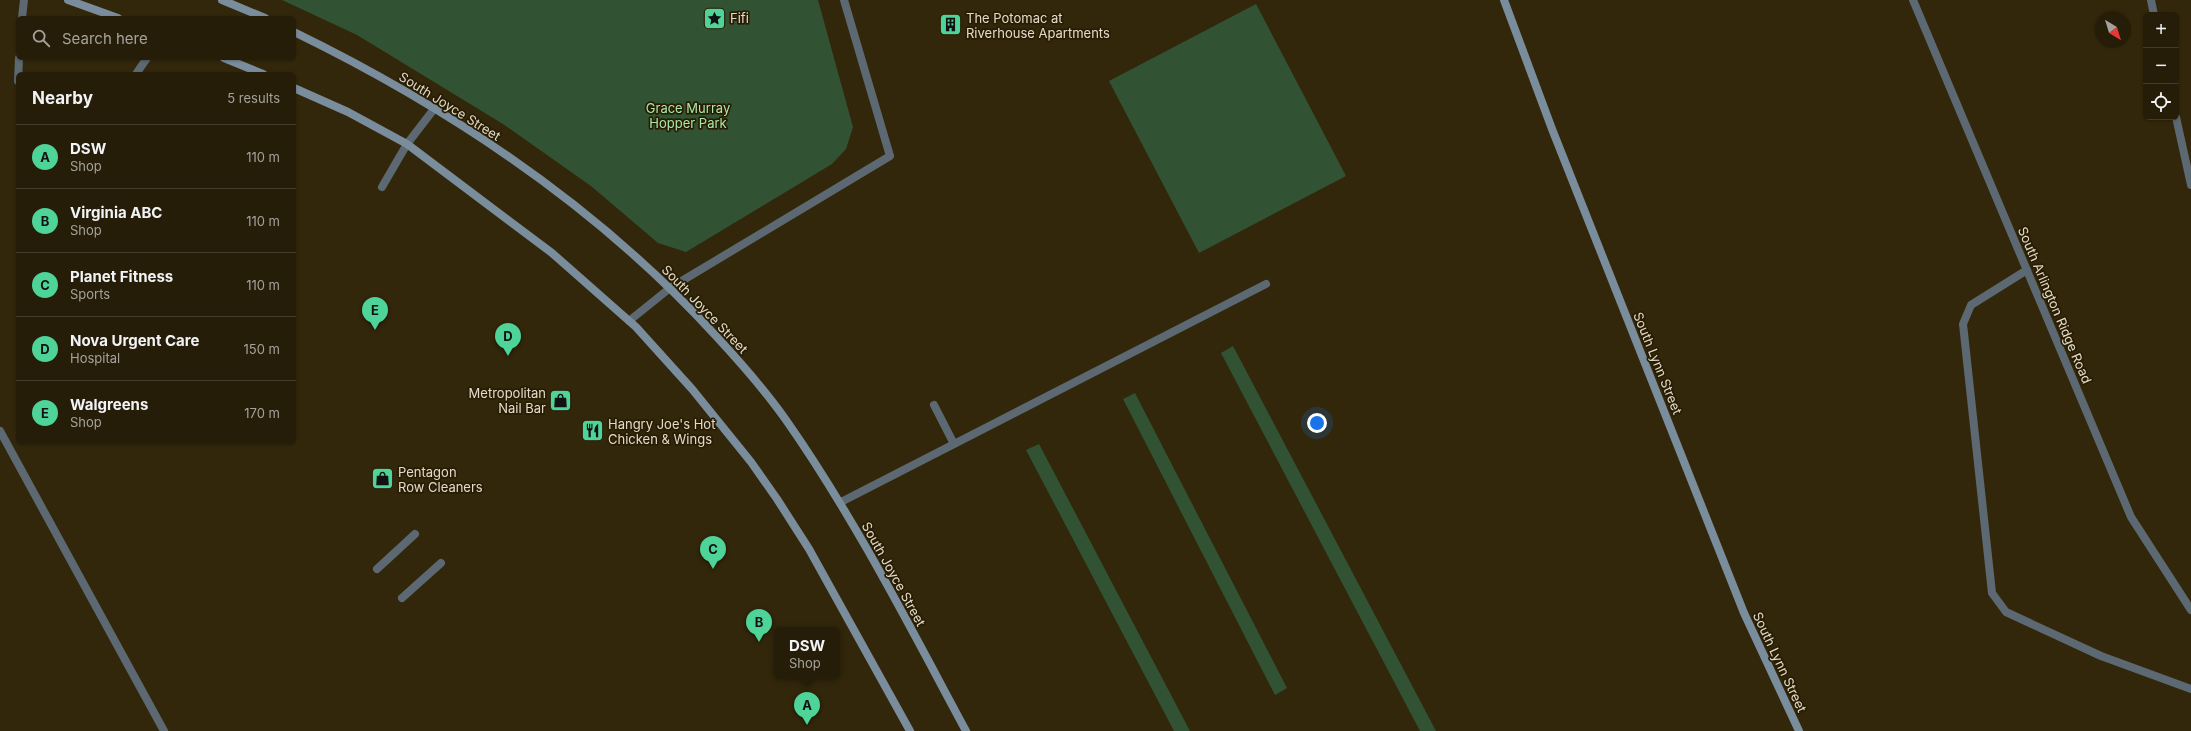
<!DOCTYPE html>
<meta charset="utf-8">
<style>
:root{--surface:#261d08;--page:#322a16;--text:#f1f3f6;--muted:#a4a29c;--line:#423b29;--accent:#4ed399}
body{margin:0;font-family:Inter,sans-serif;background:var(--page);color:var(--text)}
.controls{position:absolute;right:12px;top:12px;display:grid;overflow:hidden;border-radius:6px;box-shadow:0 1px 3px #0004}
.controls button{width:36px;height:36px;display:grid;place-items:center;padding:0;border:0;border-bottom:1px solid var(--line);background:var(--surface);color:var(--text);font:20px sans-serif}
.compass{position:absolute;left:2095px;top:12px;width:36px;height:36px;border-radius:50%;background:var(--surface);box-shadow:0 1px 3px #0004;rotate:142deg}
.you{position:absolute;left:1317px;top:423px;width:14px;height:14px;margin:-10px;border:3px solid #fff;border-radius:50%;background:#1a73e8;box-shadow:0 0 0 6px #1a73e833}
.badge{display:grid;place-items:center;width:26px;height:26px;border-radius:50%;background:var(--accent);color:#111;font-size:13px;font-weight:700}
.pin{position:absolute;translate:-50% -33px;filter:drop-shadow(0 1px 2px #0008)}
.pin::after{content:'';position:absolute;top:21px;width:14px;height:12px;background:inherit;clip-path:polygon(0 0,100% 0,50% 100%)}
.popup{position:absolute;left:774px;top:627px;width:66px;height:52px;box-sizing:border-box;display:grid;place-content:center;border-radius:6px;background:var(--surface);filter:drop-shadow(0 1px 3px #0005);font-size:13px;white-space:nowrap;color:var(--muted)}
.popup b{font-size:15px;color:var(--text)}
.popup::after{content:'';position:absolute;left:50%;top:100%;margin-left:-8px;border:8px solid transparent;border-top-color:var(--surface)}
.list{margin:0;padding:0;list-style:none}
h2{display:flex;justify-content:space-between;align-items:center;height:52px;margin:0;padding:0 16px;font-size:17px}
h2 small{font-size:13px;font-weight:400;color:var(--muted)}
.list li{display:grid;grid-template-columns:26px 1fr auto;gap:12px;align-items:center;box-sizing:border-box;height:64px;padding:0 16px;border-top:1px solid var(--line)}
.list b{display:block;font-size:15px;white-space:nowrap}
.list p{margin:0;font-size:13px;white-space:nowrap;color:var(--muted)}
.list em{font-size:13px;font-style:normal;color:var(--muted)}
.icon{flex:none;width:22px;height:22px;fill:none;stroke:currentColor;stroke-width:2;stroke-linecap:round;stroke-linejoin:round}
.map{position:relative;flex:none;width:2191px;height:731px;overflow:hidden}
.search{position:absolute;background:var(--surface);box-shadow:0 1px 3px #0004;left:16px;top:16px;width:280px;height:44px;display:flex;align-items:center;gap:10px;box-sizing:border-box;padding:0 14px;border-radius:6px;color:var(--muted);font-size:15px}
.panel{position:absolute;background:var(--surface);box-shadow:0 1px 3px #0004;left:16px;top:72px;width:280px;height:372px;border-radius:6px}
.map>svg:first-child{display:block}
.green{fill:#315333}
.lines{fill:none;stroke-linecap:round;stroke-linejoin:round}
.service{stroke:#5d6972;stroke-width:8}
.tertiary{stroke:#5d6972;stroke-width:8}
.secondary{stroke:#7a8d9c;stroke-width:8}
.labels{text-anchor:middle;dominant-baseline:central;stroke-width:3.5;stroke-linejoin:round;paint-order:stroke}
.poi-label{font-size:13px;fill:#e2dbcb;stroke:#281d02;text-anchor:start}
.street-label{font-size:13px;fill:#e2dbcb;stroke:#281d02}
.park-label{font-size:13px;fill:#a9e7ab;stroke:#281d02}
</style>
<div class="map">
<svg width="2191" height="731" viewBox="0 0 2191 731">
<rect width="100%" height="100%" fill="#32270b"/>
<g class="green">
<path d="M282 0H818L853 127 846 149 832 164 686 252 658 243 591 186 503 124 357 35Z"/>
<path d="M1256 4 1346 176 1199 253 1109 81Z"/>
<path d="M1233 346 1436 731H1420L1221 353Z"/>
<path d="M1135 393 1287 688 1275 695 1123 399Z"/>
<path d="M1039 444 1190 731H1174L1026 450Z"/>
</g>
<g class="lines">
<g class="service">
<path d="M22 18 24 0"/>
<path d="M136 74 147 58"/>
<path d="M18 81 19 58"/>
<path d="M382 187 407 144 434 109"/>
<path d="M2027 270 1971 305 1963 324 1992 593 2006 612 2101 656 2191 689"/>
<path d="M629 321 670 288 890 156 844 0"/>
<path d="M934 405 954 444"/>
<path d="M0 431 164 731"/>
<path d="M841 502 1266 284"/>
<path d="M377 569 415 534"/>
<path d="M402 598 441 563"/>
</g>
<g class="tertiary">
<path d="M1913 0 2131 517 2191 610"/>
<path d="M2151 0 2154 15"/>
<path d="M2176 117 2191 185"/>
</g>
<g class="secondary">
<path d="M68 0 118 18"/>
<path d="M222 0 265 18"/>
<path d="M1504 0 1552 129 1744 613 1799 731"/>
<path d="M294 32C450 108 598 207 716 336 741 363 765 390 786 420 854 517 910 627 966 731"/>
<path d="M224 58 263 74"/>
<path d="M294 88 348 112 407 144 552 253 636 327 692 389 751 462 777 499 809 549 910 731"/>
</g>
</g>
<defs>
<symbol id="sight-square" viewBox="-11 -11 22 22"><rect x="-9" y="-9" width="18" height="18" rx="4" fill="#4ed399" stroke="#281d02"/><path d="M0-6L1.8-2.2L6-1.7L2.9 1.2L3.7 5.4L0 3.3L-3.7 5.4L-2.9 1.2L-6-1.7L-1.8-2.2Z" fill="#111"/></symbol>
<symbol id="building-square" viewBox="-11 -11 22 22"><rect x="-9" y="-9" width="18" height="18" rx="4" fill="#4ed399" stroke="#281d02"/><path d="M-4-6H4V6H1V3H-1V6H-4ZM-2.5-4.3h1.7v1.8h-1.7ZM.8-4.3h1.7v1.8H.8ZM-2.5-1h1.7V.8h-1.7ZM.8-1h1.7V.8H.8Z" fill="#111"/></symbol>
<symbol id="shop-square" viewBox="-11 -11 22 22"><rect x="-9" y="-9" width="18" height="18" rx="4" fill="#4ed399" stroke="#281d02"/><path d="M-5-2.5h2.3a2.7 3.5 0 0 1 5.4 0H5L5.5 6h-11ZM-1.5-2.5h3a1.5 2.3 0 0 0-3 0Z" fill="#111"/></symbol>
<symbol id="restaurant-square" viewBox="-11 -11 22 22"><rect x="-9" y="-9" width="18" height="18" rx="4" fill="#4ed399" stroke="#281d02"/><path d="M-5-6h1v4h1v-4h1v4h1v-4h1v5L-1.5 .5V6h-2V.5L-5-1ZM5-6V6H3V1.5H1.5Q1.5-4 5-6Z" fill="#111"/></symbol>
</defs>
<g fill-rule="evenodd">
<use href="#sight-square" x="702" y="6" width="25" height="25"/>
<use href="#building-square" x="938" y="12" width="25" height="25"/>
<use href="#shop-square" x="548" y="388" width="25" height="25"/>
<use href="#restaurant-square" x="580" y="418" width="25" height="25"/>
<use href="#shop-square" x="370" y="466" width="25" height="25"/>
</g>
<g class="labels">
<g class="poi-label">
<text x="730" y="18">Fifi</text>
<text x="966" y="18">The Potomac at<tspan x="966" dy="15">Riverhouse Apartments</tspan></text>
<text x="546" y="393" text-anchor="end">Metropolitan<tspan x="546" dy="15">Nail Bar</tspan></text>
<text x="608" y="424">Hangry Joe's Hot<tspan x="608" dy="15">Chicken &amp; Wings</tspan></text>
<text x="398" y="472">Pentagon<tspan x="398" dy="15">Row Cleaners</tspan></text>
</g>
<g class="street-label">
<text transform="translate(450 106) rotate(32)">South Joyce Street</text>
<text transform="translate(2055 305) rotate(67)">South Arlington Ridge Road</text>
<text transform="translate(705 309) rotate(46)">South Joyce Street</text>
<text transform="translate(1658 363) rotate(68)">South Lynn Street</text>
<text transform="translate(894 574) rotate(61)">South Joyce Street</text>
<text transform="translate(1780 662) rotate(65)">South Lynn Street</text>
</g>
<g class="park-label">
<text x="688" y="108">Grace Murray<tspan x="688" dy="15">Hopper Park</tspan></text>
</g>
</g>
</svg>
<div class="controls">
<button>+</button>
<button>−</button>
<button><svg class="icon" aria-label="locate" viewBox="0 0 24 24"><circle cx="12" cy="12" r="6"/><path d="M12 2v4M12 18v4M2 12h4M18 12h4"/></svg></button>
</div>
<svg class="compass" viewBox="-18 -18 36 36"><path d="M0-13l5 13h-10z" fill="#e53935"/><path d="M0 13l5-13h-10z" fill="#a4a29c"/></svg>
<div class="you"></div>
<div class="pin badge" style="left:807px;top:725px">A</div>
<div class="popup"><b>DSW</b>Shop</div>
<div class="pin badge" style="left:759px;top:642px">B</div>
<div class="pin badge" style="left:713px;top:569px">C</div>
<div class="pin badge" style="left:508px;top:356px">D</div>
<div class="pin badge" style="left:375px;top:330px">E</div>
<div class="search"><svg class="icon" aria-label="search" viewBox="0 0 24 24"><circle cx="10" cy="10" r="6"/><path d="M15 15l6 6"/></svg>Search here</div>
<section class="panel">
<h2>Nearby<small>5 results</small></h2>
<ul class="list">
<li><span class="badge">A</span><div><b>DSW</b><p>Shop</p></div><em>110 m</em></li>
<li><span class="badge">B</span><div><b>Virginia ABC</b><p>Shop</p></div><em>110 m</em></li>
<li><span class="badge">C</span><div><b>Planet Fitness</b><p>Sports</p></div><em>110 m</em></li>
<li><span class="badge">D</span><div><b>Nova Urgent Care</b><p>Hospital</p></div><em>150 m</em></li>
<li><span class="badge">E</span><div><b>Walgreens</b><p>Shop</p></div><em>170 m</em></li>
</ul>
</section>
</div>
